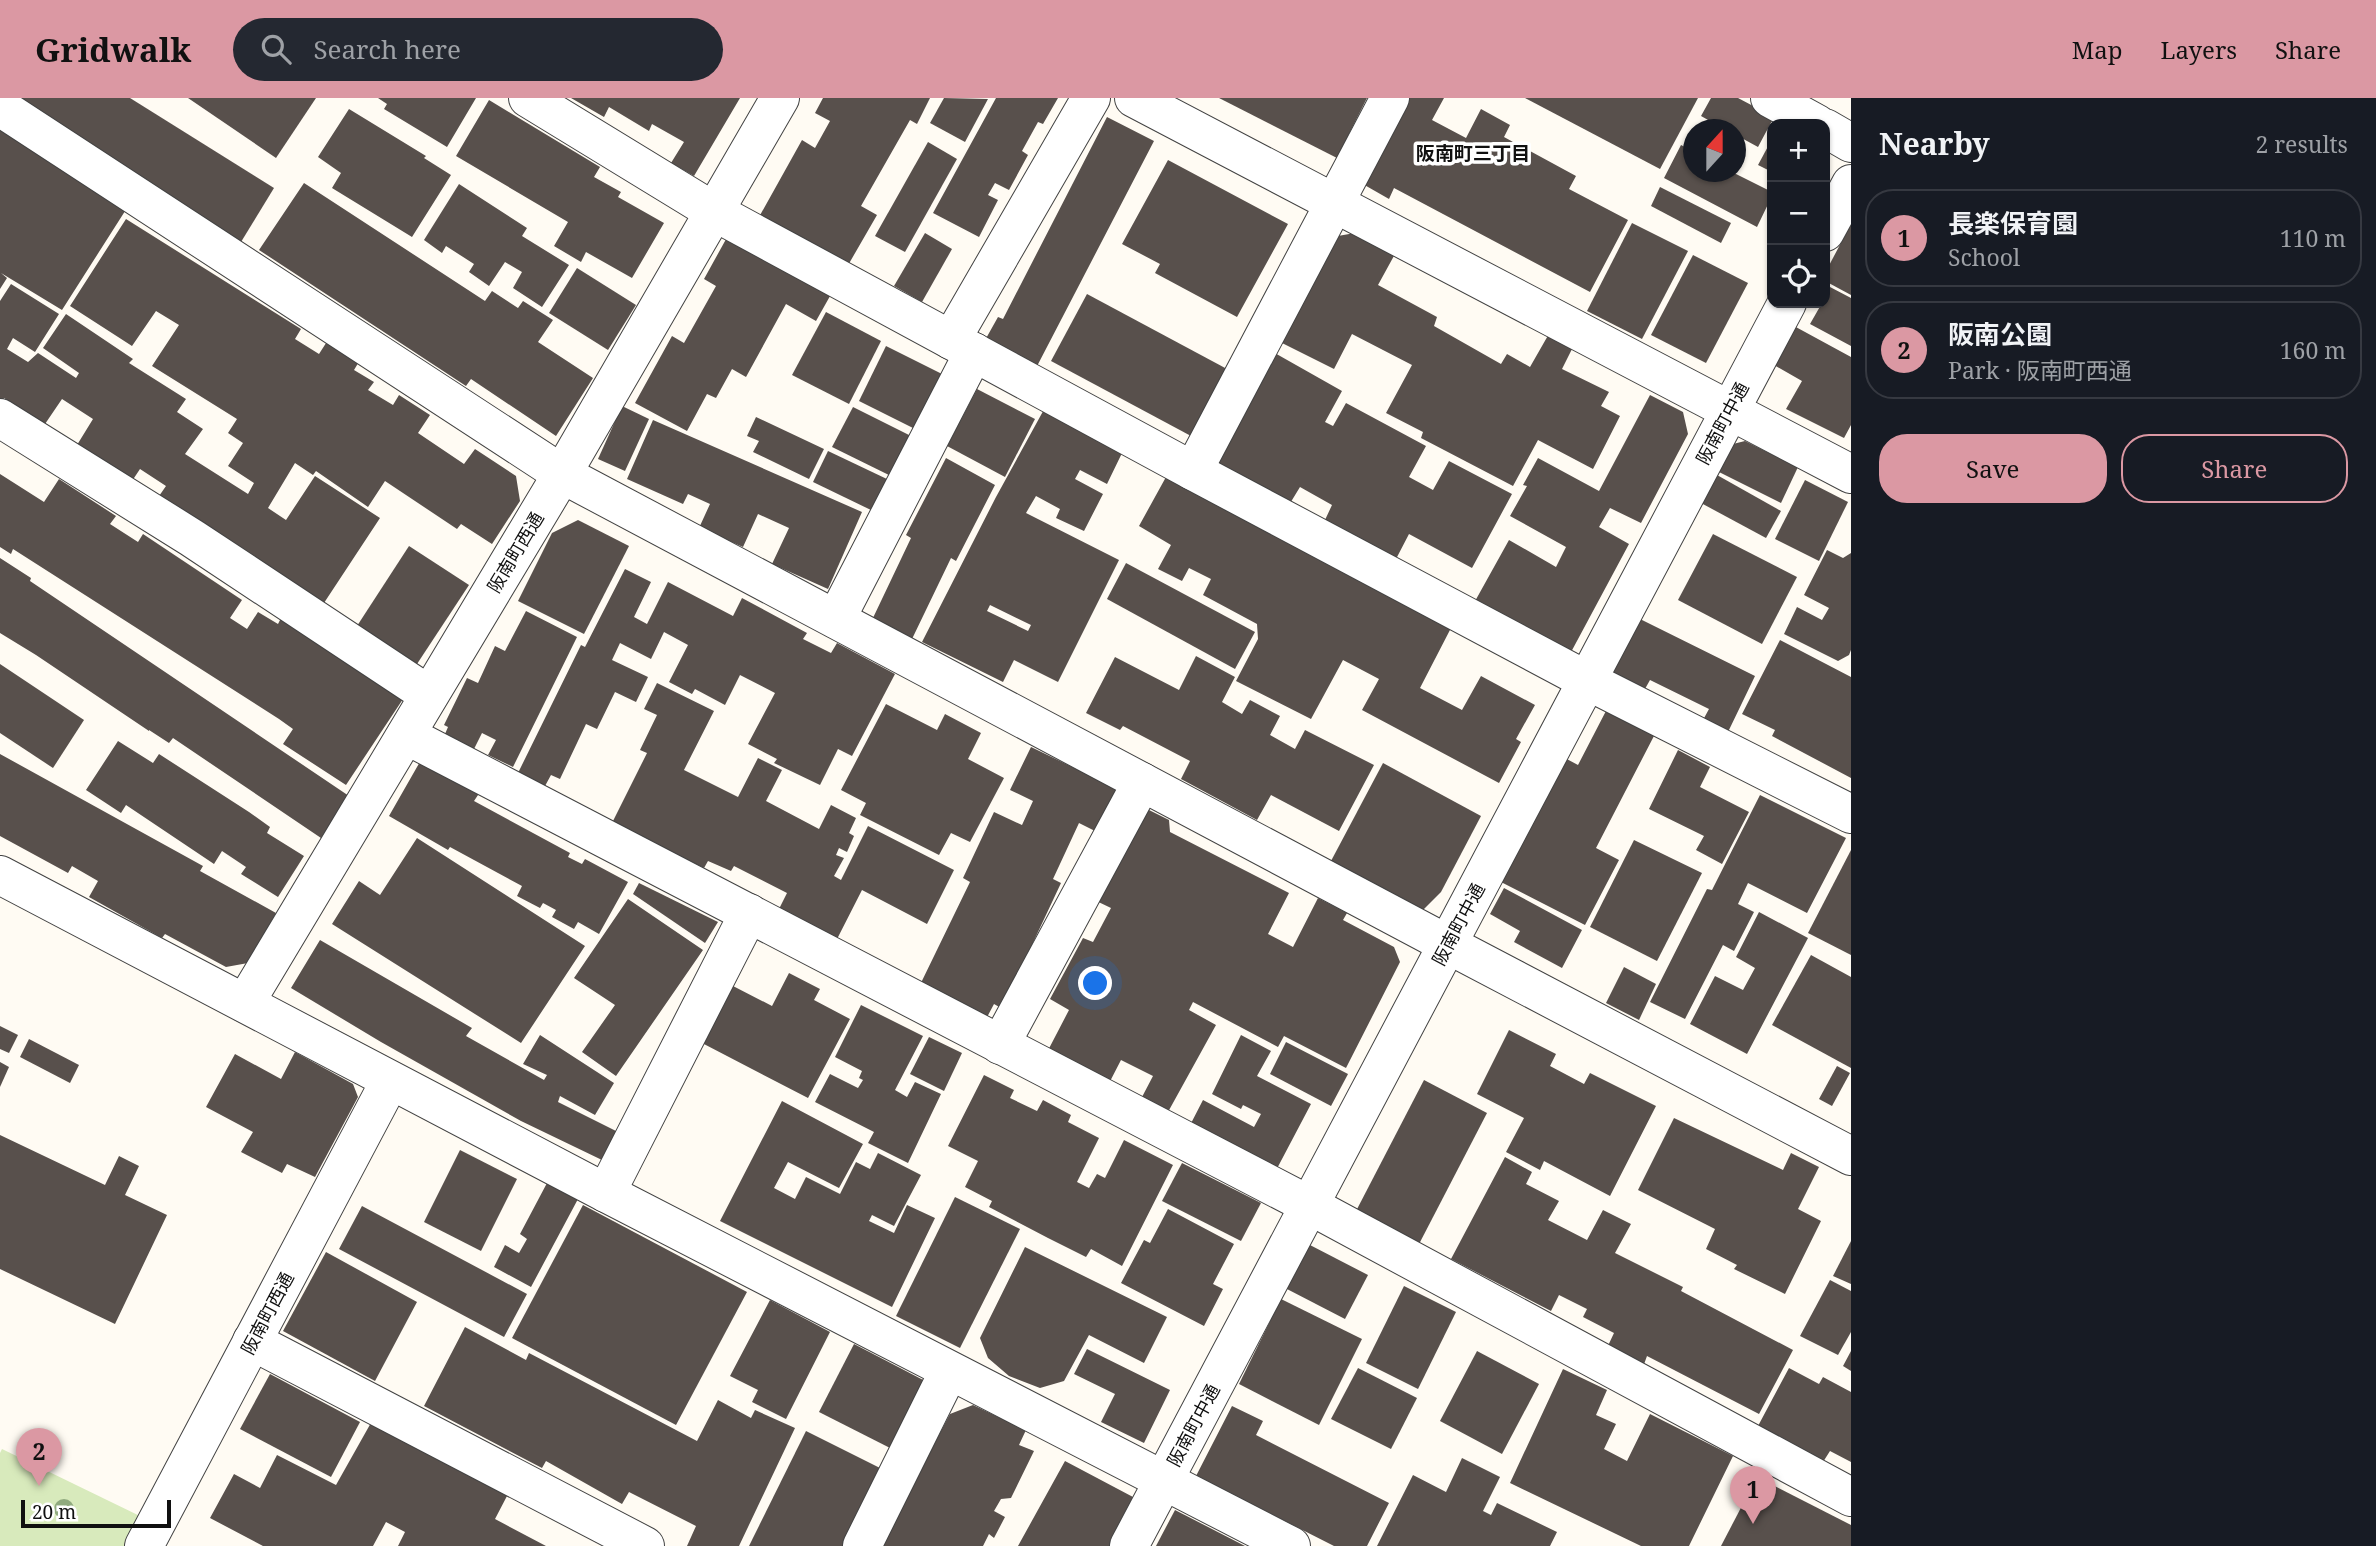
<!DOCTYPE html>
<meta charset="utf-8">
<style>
:root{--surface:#171b24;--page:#242831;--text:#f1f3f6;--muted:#9ea1a6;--line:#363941;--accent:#db98a3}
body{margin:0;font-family:"Noto Serif","Noto Sans JP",serif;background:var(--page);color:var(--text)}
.controls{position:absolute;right:21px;top:21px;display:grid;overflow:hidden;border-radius:14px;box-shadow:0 2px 5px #0004}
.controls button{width:63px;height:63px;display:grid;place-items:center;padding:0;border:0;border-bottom:2px solid var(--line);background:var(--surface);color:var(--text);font:35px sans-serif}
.compass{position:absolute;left:1683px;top:21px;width:63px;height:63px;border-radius:50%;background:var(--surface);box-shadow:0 2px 5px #0004;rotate:21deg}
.scale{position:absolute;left:21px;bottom:18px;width:150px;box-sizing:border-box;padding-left:7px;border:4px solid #101010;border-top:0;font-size:19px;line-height:24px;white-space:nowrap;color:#101010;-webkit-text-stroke:5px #fff;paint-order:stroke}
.you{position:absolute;left:1096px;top:886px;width:24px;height:24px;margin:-18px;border:5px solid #fff;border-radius:50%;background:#1a73e8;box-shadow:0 0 0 10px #1a73e833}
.badge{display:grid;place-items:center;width:46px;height:46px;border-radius:50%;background:var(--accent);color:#111;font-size:23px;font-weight:700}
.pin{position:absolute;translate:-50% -58px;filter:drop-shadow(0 2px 4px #0008)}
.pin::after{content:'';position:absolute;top:37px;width:24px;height:21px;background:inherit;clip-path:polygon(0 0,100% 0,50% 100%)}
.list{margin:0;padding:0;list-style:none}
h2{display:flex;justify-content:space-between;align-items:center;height:91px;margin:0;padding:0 28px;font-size:30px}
h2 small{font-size:23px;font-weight:400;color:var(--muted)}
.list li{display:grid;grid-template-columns:46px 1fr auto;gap:21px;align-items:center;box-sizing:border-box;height:98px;margin:0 14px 14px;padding:0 14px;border:2px solid var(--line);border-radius:28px}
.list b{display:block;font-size:26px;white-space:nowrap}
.list p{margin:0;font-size:23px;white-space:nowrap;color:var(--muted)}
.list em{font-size:23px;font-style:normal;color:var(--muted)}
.actions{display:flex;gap:14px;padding:21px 28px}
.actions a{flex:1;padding:16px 0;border:2px solid var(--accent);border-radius:28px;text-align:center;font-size:24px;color:var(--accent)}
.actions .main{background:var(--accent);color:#111}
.icon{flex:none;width:38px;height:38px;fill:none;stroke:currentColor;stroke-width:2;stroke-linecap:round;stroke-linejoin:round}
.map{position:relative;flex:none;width:1851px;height:1448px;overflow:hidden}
header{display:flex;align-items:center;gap:42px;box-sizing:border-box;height:98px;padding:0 35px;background:var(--accent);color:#111}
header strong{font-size:33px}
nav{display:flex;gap:38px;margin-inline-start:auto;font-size:24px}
.search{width:490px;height:63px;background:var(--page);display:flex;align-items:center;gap:18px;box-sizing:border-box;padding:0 24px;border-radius:38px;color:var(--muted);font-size:26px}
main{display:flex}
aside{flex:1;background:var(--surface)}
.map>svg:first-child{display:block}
.green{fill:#d8eabc}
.building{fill:#58504c;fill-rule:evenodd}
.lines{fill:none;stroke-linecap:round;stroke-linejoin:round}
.minor-casing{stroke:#434343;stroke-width:40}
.minor{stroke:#fff;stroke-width:38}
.tree{fill:#90aa7e}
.labels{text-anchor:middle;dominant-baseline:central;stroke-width:7;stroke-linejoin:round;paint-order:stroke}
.street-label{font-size:18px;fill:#101010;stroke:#fff}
.neighbourhood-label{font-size:19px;font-weight:bold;fill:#101010;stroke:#fff}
</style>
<header>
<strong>Gridwalk</strong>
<div class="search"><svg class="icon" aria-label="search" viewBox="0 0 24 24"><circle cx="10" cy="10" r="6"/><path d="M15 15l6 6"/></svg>Search here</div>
<nav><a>Map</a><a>Layers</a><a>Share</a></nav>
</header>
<main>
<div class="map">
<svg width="1851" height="1448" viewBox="0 0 1851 1448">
<rect width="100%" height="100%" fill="#fffbf3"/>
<path class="green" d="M2 1351 144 1420 129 1448H0V1355Z"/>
<g class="building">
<path d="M11 0H130L274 90 241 144Z"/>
<path d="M188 0H316L276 60Z"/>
<path d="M378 0H476L447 49 384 11 387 6Z"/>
<path d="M571 0H740L694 78 671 65 684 44 652 26 649 33 609 9 604 19Z"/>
<path d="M823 0H930L917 26 910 22 861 108 877 117 847 169 759 119 802 42 815 50 830 23 815 15Z"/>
<path d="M944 0 988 1 965 44 930 25Z"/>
<path d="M996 0H1058L1043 26 1038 24 1022 53 1028 57 1009 92 995 85 988 97 998 102 979 139 933 115Z"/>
<path d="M1219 0H1367L1337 60Z"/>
<path d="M1408 0H1444L1432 22 1466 40 1481 11 1510 27 1504 39 1576 78 1569 91 1628 122 1590 194 1394 90 1389 101 1361 85Z"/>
<path d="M1525 0H1698L1660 71Z"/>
<path d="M1711 0H1738L1774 19 1758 49 1736 37V32H1726L1701 18Z"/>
<path d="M489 2 600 69 594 79 621 94 618 99 664 125 632 180 586 154 581 164 554 148 568 124 456 58Z"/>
<path d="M349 11 426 58 424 60 451 77 412 139 332 90 341 75 318 59Z"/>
<path d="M1107 19 1154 43 1035 272 984 244 998 219 1003 221Z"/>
<path d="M0 30 127 110 62 212 1 175 7 180 0 191Z"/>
<path d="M1772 41V74L1758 67Z"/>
<path d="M928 44 957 61 905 154 875 138Z"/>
<path d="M1681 47 1693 53V74H1732L1772 94V98L1757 129 1664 80Z"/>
<path d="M1168 62 1288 126 1237 219 1155 175 1160 166 1122 146Z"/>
<path d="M304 85 485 203 492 193 518 210 523 203 553 222 538 244 593 280 556 338 471 281 466 288 259 152Z"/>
<path d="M459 86 527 130 522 138 569 167 542 209 513 190 522 174 505 164 489 188 469 174 474 166 446 148 442 155 424 142Z"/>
<path d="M1660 89 1731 125 1721 145 1651 108Z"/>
<path d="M126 121 301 231 295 241 319 256 328 242 360 262 354 272 374 284 368 292 393 307 399 297 430 317 418 335 464 366 475 351 516 378 520 403 492 446 461 426 457 431 385 383 368 409 316 373 313 377 295 365 268 410 286 422 315 378 380 420 322 508 157 401 166 388 140 371 132 383 77 347 93 321 62 301 45 326 4 300 0 309V203L11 186 59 216 35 254 13 240 7 251 28 264 38 255 76 280 79 275 43 250 66 216 133 261 129 265 186 301 177 314 203 331 185 356 248 396 254 385 228 368 243 345 228 335 237 321 152 268 179 227 156 213 132 248 70 208Z"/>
<path d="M1632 125 1688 153 1642 241 1587 213Z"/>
<path d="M1851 126V197L1825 183V175Z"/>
<path d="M730 134 834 191 816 223 786 206 746 279 732 271 716 300 707 296 687 333 635 305 672 238 684 245 716 188 704 181Z"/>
<path d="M925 135 952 151 922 204 894 188Z"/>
<path d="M1355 135 1395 156 1378 187 1437 219 1434 228 1501 266 1507 256 1530 269 1550 234 1574 247 1562 271 1609 294 1601 308 1620 318 1593 371 1538 342 1513 388 1421 340 1423 334 1386 315 1412 267 1352 236 1334 271 1278 243 1332 139Z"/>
<path d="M1693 157 1748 185 1706 265 1651 237Z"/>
<path d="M577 170 636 207 608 252 549 215Z"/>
<path d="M1830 189 1851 200V248L1810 226 1822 205H1825V199Z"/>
<path d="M1087 196 1227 271 1191 338 1051 263Z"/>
<path d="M826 214 881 243 849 306 792 277Z"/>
<path d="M1794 228 1851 259V327L1844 340 1786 311 1802 283 1774 267Z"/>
<path d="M886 248 942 276 915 331 859 303Z"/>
<path d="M1273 254 1342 293 1325 324 1333 328 1346 305 1426 348 1409 379 1433 392 1449 363 1512 396 1472 470 1409 436 1396 461 1325 422 1332 407 1300 389 1289 407 1211 363Z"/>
<path d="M977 291 1035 321 1005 379 947 348Z"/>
<path d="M1650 297 1683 314 1688 336 1641 425 1610 410 1599 429 1629 446 1570 556 1474 505 1509 442 1556 469 1566 449 1510 418 1527 388 1523 387 1538 360 1599 393Z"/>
<path d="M1047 306 1123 353 1107 386 1080 372 1075 381 1103 396 1084 433 1056 420 1060 411 1036 398 1026 415 1119 462 1058 584 1014 562 1003 584 922 544 996 399ZM990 507 1031 527 1028 533 987 513Z"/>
<path d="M622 308 649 321 625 373 598 361Z"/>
<path d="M853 309 915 340 895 380 832 349Z"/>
<path d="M756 319 824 351 809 381 753 354 759 343 747 338Z"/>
<path d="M653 322 862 414 828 491 772 466 789 430 758 416 743 449 699 430 710 406 688 396 683 406 627 381Z"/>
<path d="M1745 343 1798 369 1781 405 1719 374 1733 346Z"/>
<path d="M828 353 889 382 873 413 813 384Z"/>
<path d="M946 360 995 387 956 463 951 460 912 541 872 522 911 440 906 437Z"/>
<path d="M0 376 44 404 59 381 116 418 110 426 138 444 143 436 242 502 230 520 247 531 258 514 278 526 281 520 403 601 346 687 283 646 293 631 279 621 13 451 11 456 0 449Z"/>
<path d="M1717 377 1781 413 1766 440 1701 405Z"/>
<path d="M1166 379 1451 530 1420 590 1462 612 1481 578 1535 607 1516 641 1521 644 1499 685 1362 612 1379 581 1343 562 1311 621 1236 583 1258 541 1257 526 1203 497 1211 481 1189 470 1182 483 1158 471 1171 447 1139 428Z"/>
<path d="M1805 382 1848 404 1819 463 1775 441Z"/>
<path d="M578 422 629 448 584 536 518 503 552 435Z"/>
<path d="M1713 436 1797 479 1762 546 1678 502Z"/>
<path d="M409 448 469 487 417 566 357 528Z"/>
<path d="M1827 452 1843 460 1851 455V552L1849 557 1838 563 1784 536 1797 509 1822 522 1829 510 1804 497Z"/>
<path d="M0 460 31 480 30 483 349 698 321 740 173 640 169 645 149 632V633L36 557 0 535Z"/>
<path d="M1126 465 1255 534 1235 571 1107 501Z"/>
<path d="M625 471 651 484 634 519 647 526 668 484 733 518 742 500 807 535 803 541 831 555 837 545 895 576 852 658 838 651 820 687 774 665 777 661 748 646 775 595 740 577 725 607 695 591 692 596 669 584 688 547 664 534 651 561 620 545 612 562 648 579 636 604 615 594 597 631 586 626 560 681 551 677 545 688 518 675 581 547 585 549Z"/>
<path d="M526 513 577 539 513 669 488 657 496 642 482 635 471 657 442 643 448 629 444 627 467 580 478 585 495 548 505 553Z"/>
<path d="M1638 520 1755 578 1728 634 1703 622 1709 611 1650 582 1641 598 1617 585 1612 569Z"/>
<path d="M1780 542 1851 579V680L1772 638 1775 632 1742 616Z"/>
<path d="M1196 558 1235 579 1222 604 1242 616 1250 602 1280 618 1270 637 1295 651 1305 632 1374 667 1339 733 1271 697 1257 722 1181 681 1190 663 1123 628 1120 632 1086 615 1115 559 1179 592Z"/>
<path d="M0 566 84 622 53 670 0 635Z"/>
<path d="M657 585 714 613 684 672 738 699 758 660 782 672 766 703 819 731 831 707 856 720 849 735 854 738 847 754 839 750 836 757 844 760 834 778 841 782 868 728 954 772 927 826 862 792 835 845 777 815 787 795 734 768 731 773 708 763 704 770 612 725 647 655 640 652 657 617 644 611Z"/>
<path d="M886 606 937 632 945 616 981 635 968 661 1004 680 970 744 951 735 939 757 860 717 866 705 841 692Z"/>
<path d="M1607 611 1655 636 1596 750 1619 762 1585 827 1499 783 1563 659 1578 667Z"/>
<path d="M118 643 153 665 159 656 249 714 270 729 267 735 304 758 278 799 241 776 246 769 222 753 214 766 126 707 121 715 86 692Z"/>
<path d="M1031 649 1122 693 1101 736 1079 725 1053 781 1061 785 1030 851 1036 853 1001 910 994 906 985 923 918 891 970 784 963 780 994 714 1022 727 1033 703 1010 692Z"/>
<path d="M1678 652 1710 669 1700 689 1749 714 1722 766 1696 752 1704 738 1649 711Z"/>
<path d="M425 655 484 688 474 703 570 755 568 759 582 766 585 761 628 784 599 836 578 824 574 831 552 819 556 812 543 805 540 810 517 798 522 788 450 749 448 752 389 718Z"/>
<path d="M0 656 203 768 200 773 276 815 248 865 226 869 165 836 162 840 89 799 98 783 72 768 68 775 0 738Z"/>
<path d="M1383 665 1481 718 1441 794 1423 812 1331 763Z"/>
<path d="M1760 697 1846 740 1807 815 1748 785 1738 806 1754 814 1734 853 1723 847 1685 921 1650 904 1707 791 1712 792Z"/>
<path d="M1135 705 1169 722 1170 734 1289 795 1268 836 1293 849 1318 800 1347 815 1343 822 1394 849 1400 864 1346 970 1284 938 1278 949 1193 904 1189 912 1216 927 1168 1014 1142 999 1153 978 1121 962 1104 995 1043 962 1069 912 1050 901 1083 840 1093 844 1111 810 1088 799Z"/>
<path d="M417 740 585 848 521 945 332 826 359 783 380 797Z"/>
<path d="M1634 742 1702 775 1657 863 1590 829Z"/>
<path d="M1851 752V857L1808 835Z"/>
<path d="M639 785 718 824 705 845 633 796Z"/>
<path d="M1504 790 1582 832 1562 870 1514 844 1520 833 1490 816Z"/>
<path d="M628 801 703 852 616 978 582 954 615 907 574 880Z"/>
<path d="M1759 814 1808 840 1747 956 1690 926 1715 878 1743 892 1755 870 1736 859Z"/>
<path d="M320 842 472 930 466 938 544 982 547 977 523 966 540 937 614 985 595 1017 560 998 558 1004 616 1033 602 1062 521 1023 381 944 291 890Z"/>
<path d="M1811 857 1851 879V970L1772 927Z"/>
<path d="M1624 869 1656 886 1639 922 1606 905Z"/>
<path d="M789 875 820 891 814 902 850 921 808 1000 702 945 733 888 772 908Z"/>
<path d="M861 907 923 938 895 992 907 999 915 984 941 996 908 1065 868 1045 874 1034 815 1004 830 976 858 990 863 982 859 980 862 973 835 959Z"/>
<path d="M0 928 18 937 9 955 0 951Z"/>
<path d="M1509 932 1556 956 1550 968 1584 986 1590 975 1656 1008 1610 1098 1544 1063 1540 1072 1506 1054 1524 1020 1477 996Z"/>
<path d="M1241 937 1271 953 1257 978 1311 1006 1272 1080 1186 1035 1203 1002 1254 1029 1261 1016 1243 1007 1241 1011 1212 996Z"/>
<path d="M929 939 962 955 944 993 910 976Z"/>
<path d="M29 941 79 967 70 985 20 959Z"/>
<path d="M1286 944 1348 976 1331 1008 1270 976Z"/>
<path d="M295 954 353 986 358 999 315 1079 287 1066 282 1075 241 1054 253 1034 206 1009 235 956 281 981Z"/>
<path d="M0 964 9 969 0 989Z"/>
<path d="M1837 968 1850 975 1832 1008 1819 1001Z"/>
<path d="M984 977 1014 992 1010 1000 1037 1013 1043 1002 1071 1017 1068 1024 1099 1040 1077 1084 1089 1090 1097 1076 1105 1080 1124 1042 1173 1067 1122 1168 1091 1151 1086 1159 1048 1140 989 1109 992 1103 965 1089 978 1063 948 1048Z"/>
<path d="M1424 982 1487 1015 1418 1148 1355 1115Z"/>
<path d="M782 1003 863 1046 839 1090 788 1064 774 1090 795 1101 806 1079 840 1096 856 1064 870 1071 878 1055 921 1077 894 1128 872 1117 869 1123 894 1135 907 1107 935 1120 892 1209 720 1123Z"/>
<path d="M1674 1020 1783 1072 1791 1055 1819 1069 1798 1111 1821 1123 1785 1196 1734 1171 1737 1167 1706 1151 1715 1131 1638 1092Z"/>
<path d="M0 1037 105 1087 119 1058 139 1068 125 1097 167 1117 115 1226 0 1171Z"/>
<path d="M460 1052 517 1081 481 1153 424 1124Z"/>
<path d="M1505 1059 1532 1074 1526 1086 1559 1103 1548 1122 1587 1142 1603 1112 1631 1126 1615 1155 1683 1189 1681 1193 1793 1252 1759 1316 1647 1258 1643 1269 1606 1252 1614 1235 1583 1219 1587 1211 1559 1197 1551 1213 1451 1161Z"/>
<path d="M1182 1065 1261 1105 1241 1143 1162 1103Z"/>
<path d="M547 1085 578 1101 531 1189 494 1169 505 1147 519 1155 527 1141 520 1136Z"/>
<path d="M955 1099 1020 1131 960 1250 896 1218Z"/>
<path d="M583 1107 747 1194 676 1327 512 1240Z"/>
<path d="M362 1108 527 1196 504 1239 339 1151Z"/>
<path d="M1168 1111 1234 1146 1213 1186 1223 1191 1204 1228 1121 1185 1144 1142 1150 1145Z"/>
<path d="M1851 1143V1186L1833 1178Z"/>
<path d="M1308 1146 1368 1177 1345 1221 1285 1190Z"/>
<path d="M1025 1149 1167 1219 1144 1265 1089 1237 1064 1283 1040 1290 1009 1278 988 1260 980 1240Z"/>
<path d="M326 1154 417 1204 375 1283 283 1233Z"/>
<path d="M1830 1182 1851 1193V1234L1838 1257 1800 1238Z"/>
<path d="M1404 1188 1456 1214 1418 1291 1366 1265Z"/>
<path d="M1281 1201 1362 1241 1319 1327 1239 1286Z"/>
<path d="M770 1202 830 1234 786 1321 752 1304 758 1292 730 1278Z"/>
<path d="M465 1229 526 1262 529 1255 697 1343 718 1302 751 1320 755 1312 795 1330 739 1448H687L696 1428 629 1394 622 1406 546 1363 542 1370 424 1308Z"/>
<path d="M854 1246 927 1284 894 1352 819 1314Z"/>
<path d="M1087 1251 1170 1292 1144 1345 1101 1324 1115 1296 1074 1276Z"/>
<path d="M1477 1253 1539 1286 1502 1356 1440 1323Z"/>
<path d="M1851 1253V1273L1843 1268Z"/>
<path d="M1358 1270 1417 1300 1391 1351 1331 1321Z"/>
<path d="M1789 1270 1819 1286 1823 1279 1851 1294V1364L1830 1353 1823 1364 1758 1328Z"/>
<path d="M1563 1271 1607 1292 1596 1317 1616 1326 1604 1351 1627 1363 1650 1316 1733 1358 1689 1448H1641L1510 1385Z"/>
<path d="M270 1276 360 1324 331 1379 240 1331Z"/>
<path d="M973 1307 1026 1332 1019 1347 1034 1353 1011 1400 1001 1401 994 1413 1005 1419 994 1440 989 1436 983 1448H870L908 1395 950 1316Z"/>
<path d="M1232 1308 1263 1323 1256 1337 1389 1405 1367 1448H1334L1196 1378Z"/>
<path d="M372 1323 507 1398 495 1421 546 1448H398L405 1434 386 1424 373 1448H263L210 1420 234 1376 260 1390 277 1357 336 1387Z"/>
<path d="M806 1333 884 1372 844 1448H749Z"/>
<path d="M1462 1360 1500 1379 1483 1413 1491 1417 1497 1405 1557 1434 1550 1448H1377L1413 1377 1446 1394Z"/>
<path d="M1065 1363 1133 1399 1110 1443 1115 1446 1114 1448H1018Z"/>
<path d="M1757 1379 1851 1427V1448H1721Z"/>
<path d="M1175 1412 1245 1448H1156Z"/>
</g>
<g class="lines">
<defs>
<g id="minor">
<path d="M528 0 713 113 1193 373 1586 582 1851 716"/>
<path d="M1134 0 1851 376"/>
<path d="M1770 0 1817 26"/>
<path d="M0 9 562 376 1447 846 1851 1058"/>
<path d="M1825 30 1851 45"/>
<path d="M1825 134 1851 86"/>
<path d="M951 242 1091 0"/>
<path d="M0 320 192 440 429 597"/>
<path d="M1193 373 1390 0"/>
<path d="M836 521 974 254"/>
<path d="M406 637 1309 1107 1851 1399"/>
<path d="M0 777 606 1095 1291 1448"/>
<path d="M245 905 562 376 780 0"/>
<path d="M1000 947 1142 684"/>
<path d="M606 1095 749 815"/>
<path d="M252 1243 645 1448"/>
<path d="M144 1448 390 983"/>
<path d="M862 1448 949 1273"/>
<path d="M1129 1448 1787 205"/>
</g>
</defs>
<use href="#minor" class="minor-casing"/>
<use href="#minor" class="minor"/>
</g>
<circle class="tree" cx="64" cy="1411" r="10"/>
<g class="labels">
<g class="street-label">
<text transform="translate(1722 325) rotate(-62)">阪南町中通</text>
<text transform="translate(515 454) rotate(-59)">阪南町西通</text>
<text transform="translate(1458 826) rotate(-62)">阪南町中通</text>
<text transform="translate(267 1215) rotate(-62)">阪南町西通</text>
<text transform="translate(1193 1327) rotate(-62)">阪南町中通</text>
</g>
<g class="neighbourhood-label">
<text x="1473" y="55">阪南町三丁目</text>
</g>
</g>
</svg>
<div class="controls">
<button>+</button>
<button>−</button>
<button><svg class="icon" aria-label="locate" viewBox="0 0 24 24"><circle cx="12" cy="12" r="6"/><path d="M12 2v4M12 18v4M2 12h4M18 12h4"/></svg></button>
</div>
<svg class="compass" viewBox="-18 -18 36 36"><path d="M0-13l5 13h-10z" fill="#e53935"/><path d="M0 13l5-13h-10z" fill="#9ea1a6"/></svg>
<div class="scale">20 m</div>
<div class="you"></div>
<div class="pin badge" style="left:1753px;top:1426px">1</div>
<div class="pin badge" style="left:39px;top:1388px">2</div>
</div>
<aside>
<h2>Nearby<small>2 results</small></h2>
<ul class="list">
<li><span class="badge">1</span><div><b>長楽保育園</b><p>School</p></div><em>110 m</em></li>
<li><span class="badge">2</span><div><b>阪南公園</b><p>Park · 阪南町西通</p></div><em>160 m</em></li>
</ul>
<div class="actions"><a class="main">Save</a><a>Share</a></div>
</aside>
</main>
